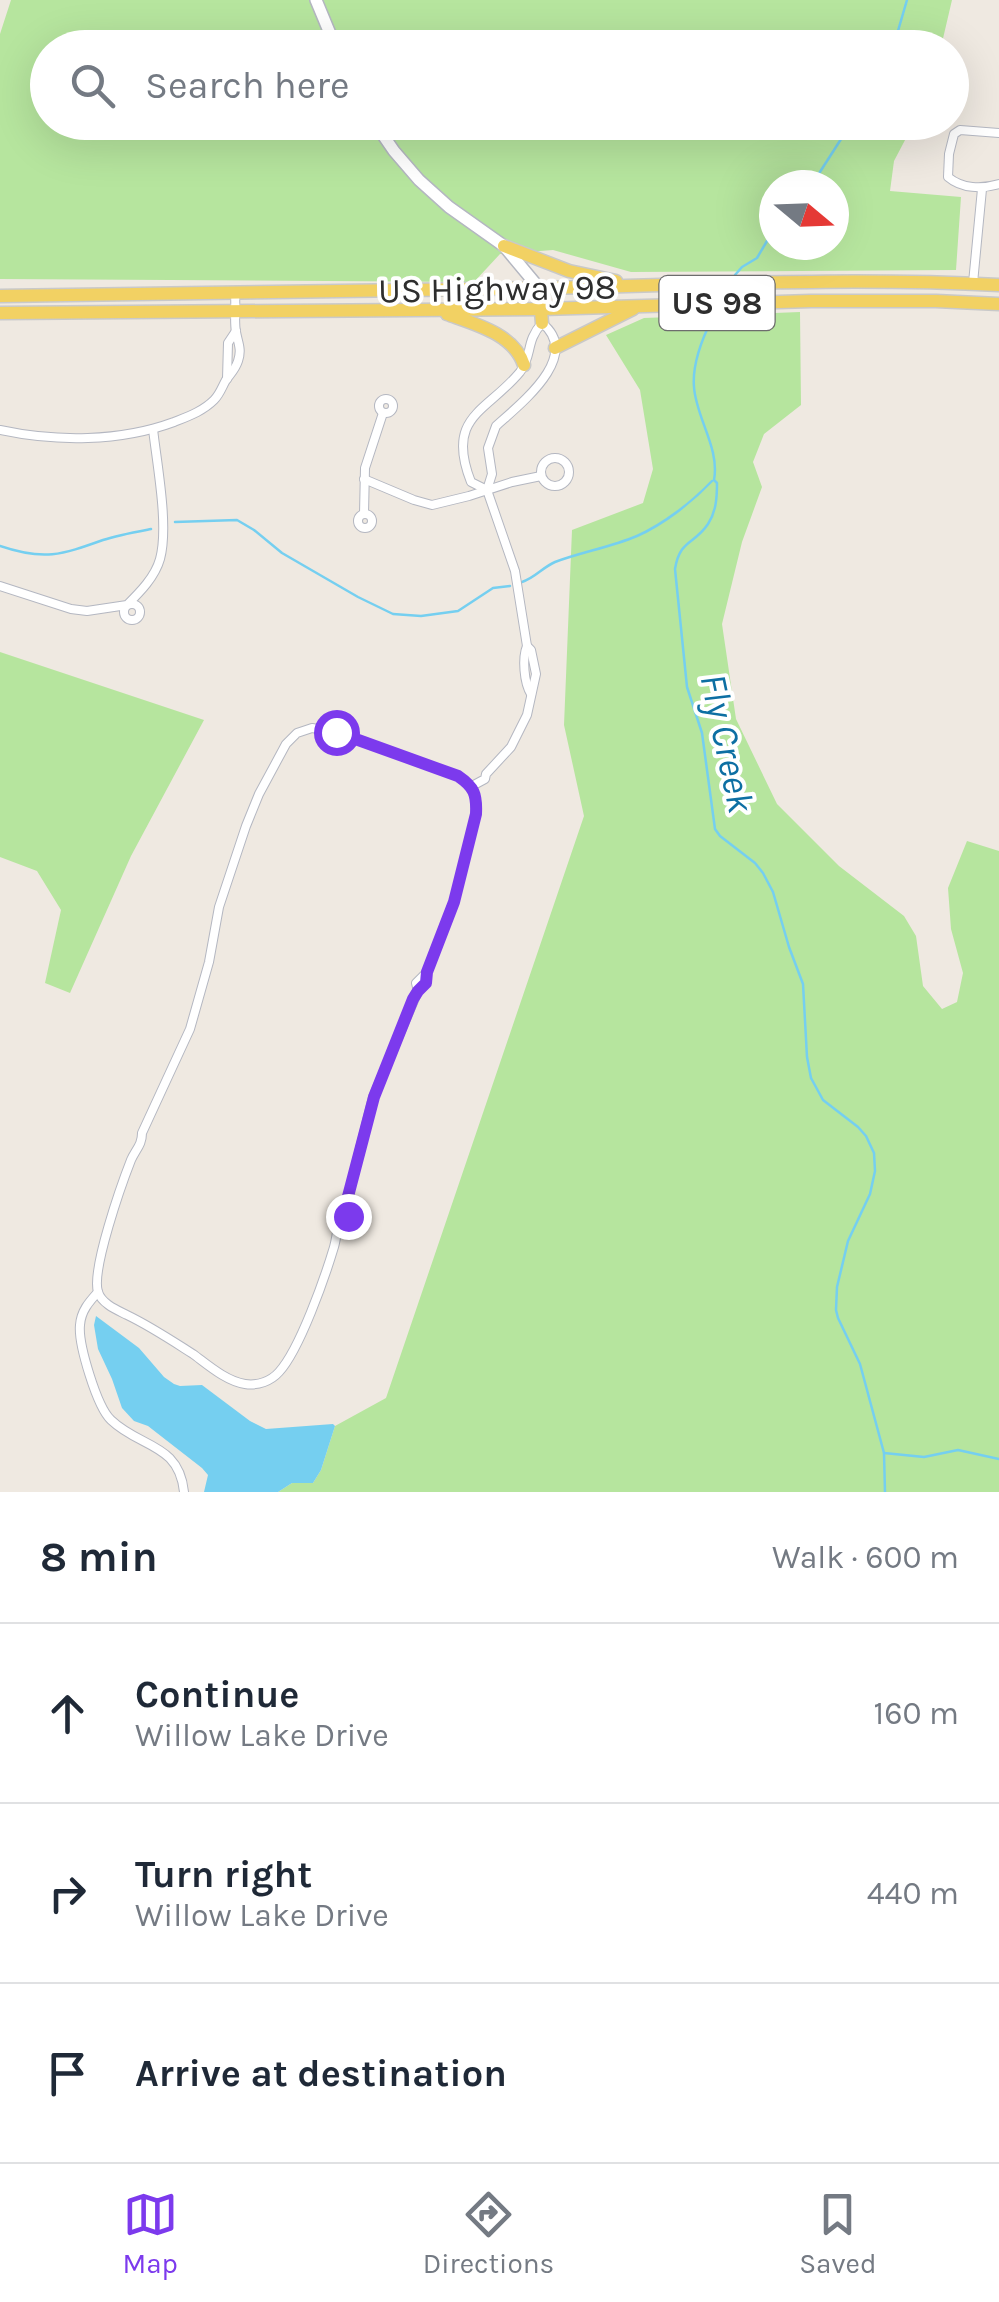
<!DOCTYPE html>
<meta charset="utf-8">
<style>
:root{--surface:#fff;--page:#f6f6f7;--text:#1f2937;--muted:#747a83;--line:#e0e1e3;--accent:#7c3aed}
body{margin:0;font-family:Karla,sans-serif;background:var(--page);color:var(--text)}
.compass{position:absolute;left:759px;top:170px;width:90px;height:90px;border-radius:50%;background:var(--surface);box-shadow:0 10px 40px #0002;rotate:109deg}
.stop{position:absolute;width:30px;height:30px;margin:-22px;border:8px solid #7c3aed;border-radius:50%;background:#fff}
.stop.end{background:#7c3aed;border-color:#fff;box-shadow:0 2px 10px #0008}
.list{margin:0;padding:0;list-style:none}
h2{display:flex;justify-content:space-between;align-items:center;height:130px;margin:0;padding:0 40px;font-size:42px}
h2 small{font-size:32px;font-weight:400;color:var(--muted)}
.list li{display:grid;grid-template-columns:65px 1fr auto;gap:30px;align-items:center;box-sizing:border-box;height:180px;padding:0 40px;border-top:2px solid var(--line)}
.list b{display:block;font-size:38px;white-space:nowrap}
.list p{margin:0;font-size:32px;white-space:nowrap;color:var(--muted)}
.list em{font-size:32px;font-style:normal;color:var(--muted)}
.icon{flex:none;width:55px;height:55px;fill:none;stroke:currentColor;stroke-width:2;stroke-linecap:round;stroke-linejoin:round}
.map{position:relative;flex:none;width:999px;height:1492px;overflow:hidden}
.search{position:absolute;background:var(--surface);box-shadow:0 10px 40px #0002;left:30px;right:30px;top:30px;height:110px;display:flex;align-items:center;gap:25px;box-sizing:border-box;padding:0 35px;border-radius:55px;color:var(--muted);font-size:38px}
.sheet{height:670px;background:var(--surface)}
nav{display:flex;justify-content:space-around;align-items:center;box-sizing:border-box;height:140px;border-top:2px solid var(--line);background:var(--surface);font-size:28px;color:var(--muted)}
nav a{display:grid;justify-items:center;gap:5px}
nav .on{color:var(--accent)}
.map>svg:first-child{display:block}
.green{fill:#b6e59e;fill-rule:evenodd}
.water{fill:#75cff0}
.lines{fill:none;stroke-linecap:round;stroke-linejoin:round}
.stream{stroke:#75cff0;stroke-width:2.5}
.street-casing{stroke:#b4b7c1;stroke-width:10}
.secondary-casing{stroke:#b4b7c1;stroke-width:14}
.primary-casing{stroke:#c9c9c9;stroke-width:15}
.street{stroke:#fff;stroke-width:8}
.secondary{stroke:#fff;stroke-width:11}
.primary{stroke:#f2d163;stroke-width:12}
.route{stroke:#7c3aed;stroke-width:12}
.labels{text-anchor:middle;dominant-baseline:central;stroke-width:8;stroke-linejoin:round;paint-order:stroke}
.shield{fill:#fff;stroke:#6d6d6d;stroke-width:2.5}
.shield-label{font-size:32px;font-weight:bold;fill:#2e2e2e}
.street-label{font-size:35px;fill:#2e2e2e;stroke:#fff}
.water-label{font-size:38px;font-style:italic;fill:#0d6fa3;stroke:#fff}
</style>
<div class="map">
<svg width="999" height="1492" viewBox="0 0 999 1492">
<rect width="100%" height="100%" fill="#efe9e1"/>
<g class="green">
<path d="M11 0H952L941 47 48 48V122L914 123 894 161 890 191 961 197 956 270 631 272 553 250 500 254 474 282 0 279V34ZM774 185H834V245H774Z"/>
<path d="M800 312 801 405 764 434 753 462 762 487 742 542 722 624 736 719 777 804 839 866 904 916 916 936 923 986 942 1009 957 1002 963 973 951 929 948 888 967 841 999 851V1492H278L292 1483H313L321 1470 335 1426 386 1398 584 816 564 725 572 530 643 503 653 469 640 390 606 335 644 318Z"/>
<path d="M0 652 204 720 131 856 70 993 45 983 61 910 37 871 0 857Z"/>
</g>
<path class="water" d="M96 1316 139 1348 164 1377 174 1384 180 1386 202 1385 250 1421 266 1429 333 1424 335 1426 321 1470 313 1483H292L278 1492H204L208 1475 202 1468 148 1426 134 1421 122 1408 112 1379 98 1349 94 1325Z"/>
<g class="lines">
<g class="stream">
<path d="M893 48 907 0"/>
<path d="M808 185 818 175 852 122"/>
<path d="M735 275 742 267 757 258 774 229"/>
<path d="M712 319C702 339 692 363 694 387 696 418 720 448 714 480L717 483C717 498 716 512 708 524 694 545 680 539 675 569L687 687 702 733 715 829 720 836 755 863 763 873 773 892 789 947 803 984 807 1057 811 1078 823 1100 858 1127 866 1136 874 1153 875 1171 870 1194 848 1241 837 1287 836 1310 838 1318 860 1364 884 1453 885 1492"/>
<path d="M175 522 237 520 254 530 282 553 358 597 393 614 421 616 458 611 493 588 510 586"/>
<path d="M0 546C44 561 61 555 103 540 118 535 135 532 151 529"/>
<path d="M522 582C535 578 543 567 555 562 582 552 611 547 637 536 664 524 692 502 712 481"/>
<path d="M884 1453 924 1457 958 1450 999 1459"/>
</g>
<defs>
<g id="street">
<path d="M999 133 960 130 954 134 949 154 948 177C962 189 982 189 999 184"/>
<path d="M973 283 982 189"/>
<path d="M227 379 228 343 236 331"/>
<circle cx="386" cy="406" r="7"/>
<path d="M0 430C56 442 120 442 174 422 189 416 203 411 214 400 220 394 222 387 226 380 231 373 235 370 238 361 242 349 238 343 236 332 234 322 236 305 235 294"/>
<circle cx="555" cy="472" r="14"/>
<path d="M364 479 414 500 432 505 469 496 512 482 541 476"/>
<path d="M364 514 365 468 383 413"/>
<circle cx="365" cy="521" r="7"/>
<path d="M0 586 71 609 87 611 127 605C140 592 155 577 160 559 169 526 157 465 153 429"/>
<circle cx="132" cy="612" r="8"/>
<path d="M527 646C522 658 524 683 531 694"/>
<path d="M312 728 336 732 458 776C474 787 477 794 476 813L454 902 427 972 416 983 418 991 373 1097 346 1204C338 1214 338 1233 334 1247 325 1277 300 1349 279 1372 271 1381 258 1386 245 1384 226 1381 208 1365 193 1354 171 1340 150 1326 127 1315 117 1310 102 1304 98 1292 91 1270 122 1183 131 1160 136 1149 142 1145 142 1133L190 1029 209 962 219 907 246 826 259 794 286 744 297 733Z"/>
<path d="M472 786 485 779 486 774 511 747 527 715 536 674 531 650 527 646 515 571 487 490 492 474 488 448 496 426C520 404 583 356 542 323 525 342 533 355 520 372 487 412 445 416 471 482L487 490"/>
<path d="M98 1292C89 1302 81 1311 80 1325 78 1344 97 1407 111 1420 140 1448 179 1443 184 1492"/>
</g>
<g id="secondary">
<path d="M316 0 336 48"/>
<path d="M374 122 394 151 419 180 449 207 504 246 539 288"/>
</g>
<g id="primary">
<path d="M504 246 569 271 616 281"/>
<path d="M539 288 542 323"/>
<path d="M0 296C182 292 363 292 545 288 696 285 847 277 999 285"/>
<path d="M0 313 542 309 811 301H936L999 304"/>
<path d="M447 314C475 324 514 334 524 365"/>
<path d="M555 348 633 309"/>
</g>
</defs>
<use href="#street" class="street-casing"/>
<use href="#secondary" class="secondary-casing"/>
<use href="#primary" class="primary-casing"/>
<use href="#street" class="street"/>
<use href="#secondary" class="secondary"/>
<use href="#primary" class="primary"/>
</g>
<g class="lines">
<path class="route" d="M336 732 458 776C474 787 477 794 476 814L454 902 427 972 426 983 418 991 413 999 374 1097 346 1204 348 1216"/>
</g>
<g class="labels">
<rect class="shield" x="659.5" y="276" width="115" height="54" rx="8"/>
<g class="shield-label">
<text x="717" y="303">US 98</text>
</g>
<g class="street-label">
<text transform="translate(497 289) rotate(-1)">US Highway 98</text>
</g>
<g class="water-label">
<text transform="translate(727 743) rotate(78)">Fly Creek</text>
</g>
</g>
</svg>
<svg class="compass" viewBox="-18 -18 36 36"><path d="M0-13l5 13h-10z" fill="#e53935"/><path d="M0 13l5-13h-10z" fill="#747a83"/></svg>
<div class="stop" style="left:336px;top:732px"></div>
<div class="stop end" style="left:348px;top:1216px"></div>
<div class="search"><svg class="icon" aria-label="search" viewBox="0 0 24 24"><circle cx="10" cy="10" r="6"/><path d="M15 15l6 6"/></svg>Search here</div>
</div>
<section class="sheet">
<h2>8 min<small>Walk · 600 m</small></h2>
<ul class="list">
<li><svg class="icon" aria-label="ahead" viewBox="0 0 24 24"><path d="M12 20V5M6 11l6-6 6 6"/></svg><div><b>Continue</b><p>Willow Lake Drive</p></div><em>160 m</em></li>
<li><svg class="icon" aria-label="right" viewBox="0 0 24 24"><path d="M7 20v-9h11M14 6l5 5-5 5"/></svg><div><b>Turn right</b><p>Willow Lake Drive</p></div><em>440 m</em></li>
<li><svg class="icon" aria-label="arrive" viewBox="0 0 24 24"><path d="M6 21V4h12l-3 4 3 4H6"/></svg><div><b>Arrive at destination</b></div></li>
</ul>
</section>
<nav>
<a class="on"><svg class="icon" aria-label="map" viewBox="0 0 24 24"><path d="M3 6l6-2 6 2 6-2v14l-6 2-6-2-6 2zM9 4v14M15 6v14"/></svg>Map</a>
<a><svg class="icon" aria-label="directions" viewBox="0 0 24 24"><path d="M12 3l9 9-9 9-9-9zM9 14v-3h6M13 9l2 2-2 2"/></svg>Directions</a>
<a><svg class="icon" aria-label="saved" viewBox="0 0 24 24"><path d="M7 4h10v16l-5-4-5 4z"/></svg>Saved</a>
</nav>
